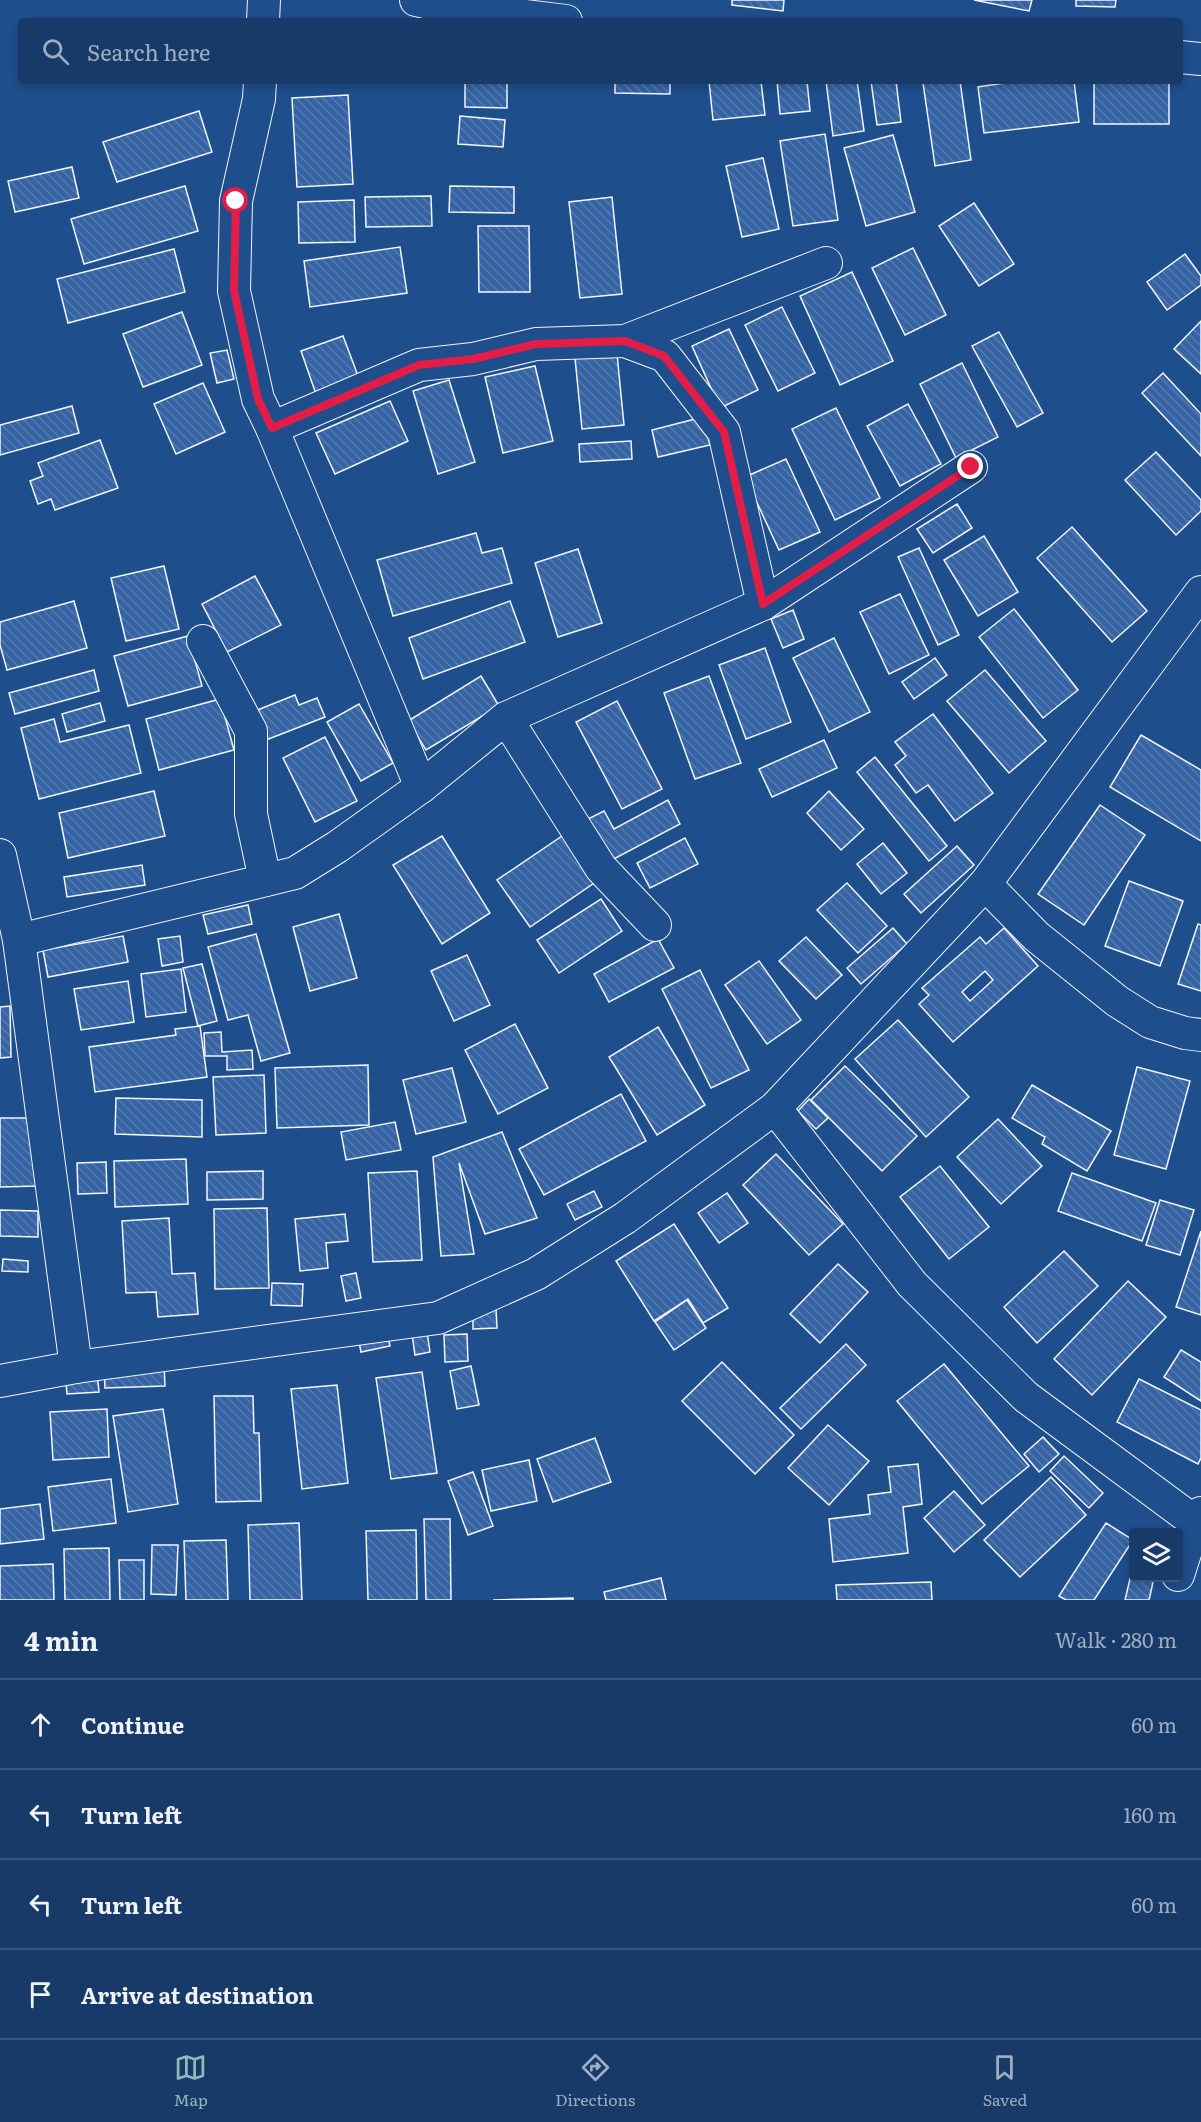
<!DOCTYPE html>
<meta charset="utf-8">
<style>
:root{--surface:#173a69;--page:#244571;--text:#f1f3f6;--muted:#9eadc0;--line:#36547d;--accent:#8bbbb9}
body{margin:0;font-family:Literata,serif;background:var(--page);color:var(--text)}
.controls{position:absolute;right:18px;bottom:18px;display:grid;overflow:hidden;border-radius:6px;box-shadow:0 3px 9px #0003}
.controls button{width:54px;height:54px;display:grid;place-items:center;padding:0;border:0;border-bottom:2px solid var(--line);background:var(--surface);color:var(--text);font:30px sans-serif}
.stop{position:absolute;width:18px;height:18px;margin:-14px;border:4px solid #e11d48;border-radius:50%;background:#fff}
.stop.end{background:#e11d48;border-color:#fff;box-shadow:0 2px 6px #0008}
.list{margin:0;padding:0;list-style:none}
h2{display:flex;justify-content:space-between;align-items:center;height:78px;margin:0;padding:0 24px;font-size:26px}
h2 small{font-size:20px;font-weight:400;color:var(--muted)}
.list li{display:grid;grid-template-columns:39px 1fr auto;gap:18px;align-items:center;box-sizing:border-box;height:90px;padding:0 24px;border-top:2px solid var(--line)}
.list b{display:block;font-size:22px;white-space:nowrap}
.list em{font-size:20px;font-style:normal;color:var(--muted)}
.icon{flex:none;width:33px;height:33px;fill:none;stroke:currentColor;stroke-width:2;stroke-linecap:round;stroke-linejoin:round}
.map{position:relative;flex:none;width:1201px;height:1600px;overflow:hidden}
.search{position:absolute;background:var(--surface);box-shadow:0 3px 9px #0003;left:18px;right:18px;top:18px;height:66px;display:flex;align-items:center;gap:15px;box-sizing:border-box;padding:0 21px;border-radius:6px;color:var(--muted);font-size:22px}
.sheet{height:438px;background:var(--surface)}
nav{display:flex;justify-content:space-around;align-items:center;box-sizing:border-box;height:84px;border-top:2px solid var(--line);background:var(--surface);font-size:16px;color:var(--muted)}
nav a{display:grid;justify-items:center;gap:3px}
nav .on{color:var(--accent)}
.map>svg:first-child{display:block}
.building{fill:url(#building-back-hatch);stroke:#f2f6ff;stroke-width:1.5;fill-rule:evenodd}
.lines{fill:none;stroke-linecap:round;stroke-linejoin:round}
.minor-casing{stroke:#f2f6ff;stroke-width:34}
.minor{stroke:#1f4e8c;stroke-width:32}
.route{stroke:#e11d48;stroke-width:8}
</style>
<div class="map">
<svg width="1201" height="1600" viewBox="0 0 1201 1600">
<defs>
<pattern id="building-back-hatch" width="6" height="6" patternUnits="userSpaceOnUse" patternTransform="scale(1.5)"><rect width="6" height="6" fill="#3563a3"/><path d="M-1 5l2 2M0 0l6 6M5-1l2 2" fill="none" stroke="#537ab1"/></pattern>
</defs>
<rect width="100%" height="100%" fill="#1f4e8c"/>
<g class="building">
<path d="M732 0H784L783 11 732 5Z"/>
<path d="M974 0H1032L1029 11Z"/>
<path d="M1076 0H1116L1115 7 1076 6Z"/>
<path d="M465 81H507V108L465 107Z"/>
<path d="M615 81H670V94L615 93Z"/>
<path d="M709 81H761L765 115 713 120Z"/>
<path d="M777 81H807L810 111 780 114Z"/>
<path d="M826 81H857L864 131 833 136Z"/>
<path d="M871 81H896L901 122 877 125Z"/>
<path d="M939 81H960L971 160 935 166 923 83Z"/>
<path d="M1018 81H1074L1079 122 984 133 978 87Z"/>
<rect x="1094" y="81" width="75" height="43"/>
<path d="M348 95 353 184 297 187 292 98Z"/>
<path d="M199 111 212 152 117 182 103 142Z"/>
<path d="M460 116 505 120 503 147 458 144Z"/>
<path d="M825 134 838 220 793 226 780 141Z"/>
<path d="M893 135 915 212 866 226 844 148Z"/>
<path d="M763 158 779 229 742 237 726 166Z"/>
<path d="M72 167 79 198 15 212 8 181Z"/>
<path d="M185 186 198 231 84 264 71 219Z"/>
<path d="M450 186 514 187V213L449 212Z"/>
<path d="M431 196 432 226 366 227 365 197Z"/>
<path d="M612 197 622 294 580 298 569 202Z"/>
<path d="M354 200 355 242 299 243 298 202Z"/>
<path d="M974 203 1014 264 979 286 939 226Z"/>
<path d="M478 226H529L530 292H479Z"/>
<path d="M400 247 407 293 310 307 304 261Z"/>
<path d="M913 248 946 315 905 335 872 268Z"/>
<path d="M174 249 185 292 68 323 57 279Z"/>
<path d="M1185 254 1201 276V285L1167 310 1147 282Z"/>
<path d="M852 272 893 361 840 385 800 296Z"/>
<path d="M782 307 815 373 778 391 745 325Z"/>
<path d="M182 312 202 365 143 387 123 334Z"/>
<path d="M1201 321V374L1174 349Z"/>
<path d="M729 329 758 390 720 408 692 346Z"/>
<path d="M999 332 1043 413 1017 427 972 346Z"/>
<path d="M343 336 360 381 317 397 301 351Z"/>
<path d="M227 350 234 379 217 383 210 353Z"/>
<path d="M617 354 624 425 582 429 575 358Z"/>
<path d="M962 363 998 437 956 458 920 384Z"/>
<path d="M535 366 553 441 503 453 485 377Z"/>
<path d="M1163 373 1201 414V456L1142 393Z"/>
<path d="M449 380 475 462 438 474 413 391Z"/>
<path d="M203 383 225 432 176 454 154 404Z"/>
<path d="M390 401 408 441 335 474 316 433Z"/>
<path d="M908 404 941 464 900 486 867 426Z"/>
<path d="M72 406 79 433 0 455V425Z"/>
<path d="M836 408 880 498 835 520 792 429Z"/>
<path d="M703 417 710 445 658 457 652 430Z"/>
<path d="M100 440 118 488 55 510 51 499 38 504 30 481 43 476 38 463Z"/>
<path d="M631 441 632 459 580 462 579 444Z"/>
<path d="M1156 452 1201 500V511L1176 535 1125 480Z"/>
<path d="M786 459 820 532 779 550 745 477Z"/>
<path d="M957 504 972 528 933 553 917 529Z"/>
<path d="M1072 527 1147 611 1112 642 1037 558Z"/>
<path d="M476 533 482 553 502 548 512 583 393 616 377 560Z"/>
<path d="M984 536 1018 592 978 616 944 560Z"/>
<path d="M919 548 959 635 938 645 898 557Z"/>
<path d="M578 549 602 623 558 637 535 563Z"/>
<path d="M164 566 179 629 126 641 111 578Z"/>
<path d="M255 576 281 625 227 652 202 604Z"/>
<path d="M900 594 929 655 889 674 860 612Z"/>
<path d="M74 601 87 648 7 670 0 645V622Z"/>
<path d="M510 601 525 642 423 679 409 638Z"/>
<path d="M1014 609 1078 690 1043 718 979 637Z"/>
<path d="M793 610 804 639 783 648 771 619Z"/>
<path d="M188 636 202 686 128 706 114 656Z"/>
<path d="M834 638 870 712 829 732 793 658Z"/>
<path d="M765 648 791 722 746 739 719 665Z"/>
<path d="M935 658 947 675 914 699 902 682Z"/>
<path d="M94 670 99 691 15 714 9 693Z"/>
<path d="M985 670 1046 741 1009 773 947 701Z"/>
<path d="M481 676 499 706 426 750 408 721Z"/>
<path d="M709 676 741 763 695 779 664 693Z"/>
<path d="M295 695 299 705 317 698 325 717 266 740 255 711Z"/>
<path d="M220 699 234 750 159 770 146 719Z"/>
<path d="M617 701 662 789 622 809 576 722Z"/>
<path d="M100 703 105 721 67 732 62 714Z"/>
<path d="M359 704 393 763 361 781 327 722Z"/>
<path d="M933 714 993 793 955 821 928 785 916 793 895 765 906 756 895 742Z"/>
<path d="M54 719 60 742 129 725 141 773 39 799 21 728Z"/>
<path d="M1141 735 1201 770V841L1110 787Z"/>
<path d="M325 737 357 801 315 822 283 758Z"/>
<path d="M824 740 837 768 772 797 759 769Z"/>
<path d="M875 757 947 846 929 861 857 772Z"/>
<path d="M154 791 165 836 68 858 59 813Z"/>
<path d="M829 791 864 829 841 850 807 813Z"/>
<path d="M668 800 680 824 610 861 588 819 604 811 614 829Z"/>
<path d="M1100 805 1145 835 1084 925 1038 894Z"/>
<path d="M565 834 597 881 530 927 497 880Z"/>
<path d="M442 836 490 913 442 944 393 865Z"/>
<path d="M685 838 698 864 650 888 637 863Z"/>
<path d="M883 843 907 873 881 894 857 864Z"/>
<path d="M957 846 974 865 921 913 904 894Z"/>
<path d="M142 865 145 885 67 897 64 877Z"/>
<path d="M1129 881 1183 901 1160 966 1105 946Z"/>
<path d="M847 883 887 926 858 953 817 910Z"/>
<path d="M601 899 622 931 559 973 537 940Z"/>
<path d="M248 905 252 924 208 934 203 915Z"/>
<path d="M339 914 357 978 310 991 293 927Z"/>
<path d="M1198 924 1201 925V991L1178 984Z"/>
<path d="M893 928 907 944 861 984 847 968Z"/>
<path d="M1004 928 1038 966 953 1042 919 1004 929 995 922 988 980 937 986 944ZM985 971 993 980 970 1001 962 992Z"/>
<path d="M256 934 290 1053 261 1061 248 1015 228 1020 208 947Z"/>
<path d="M123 936 128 962 48 977 43 950Z"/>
<path d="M180 936 183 962 162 966 158 939Z"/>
<path d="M806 937 842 975 816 999 779 961Z"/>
<path d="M658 939 674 968 609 1002 594 974Z"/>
<path d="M467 955 490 1005 454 1021 431 971Z"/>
<path d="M759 961 801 1020 767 1044 725 985Z"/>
<path d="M202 964 217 1021 198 1026 183 968Z"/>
<path d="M181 969 186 1012 146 1017 141 974Z"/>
<path d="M700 970 749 1070 711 1088 662 989Z"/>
<path d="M128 981 134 1022 81 1030 74 989Z"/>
<path d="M10 1006 11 1057 0 1058V1007Z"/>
<path d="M898 1020 969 1097 926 1137 855 1059Z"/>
<path d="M515 1024 548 1088 498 1114 465 1050Z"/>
<path d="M200 1026 207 1077 95 1092 89 1047 176 1035 175 1029Z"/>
<path d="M658 1027 705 1105 657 1135 609 1057Z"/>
<path d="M221 1032 222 1052 252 1050 253 1069 227 1070V1056H205L204 1033Z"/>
<path d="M368 1065 369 1125 277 1128 275 1068Z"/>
<path d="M845 1066 917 1136 882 1171 811 1100Z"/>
<path d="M1137 1067 1190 1081 1166 1169 1114 1155Z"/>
<path d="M452 1068 466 1122 416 1134 403 1080Z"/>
<path d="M264 1075 266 1133 216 1135 213 1077Z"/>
<path d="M1032 1085 1111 1131 1087 1171 1042 1144 1045 1137 1012 1118Z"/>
<path d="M621 1094 646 1141 544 1195 519 1149Z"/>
<path d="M116 1098 202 1100V1137L115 1134Z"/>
<path d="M809 1099 828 1118 816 1129 798 1111Z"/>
<path d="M0 1118H37L38 1186 0 1187Z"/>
<path d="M998 1119 1042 1166 1001 1204 957 1157Z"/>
<path d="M395 1122 401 1150 346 1160 341 1132Z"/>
<path d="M502 1132 537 1218 485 1234 459 1163 474 1254 441 1256 433 1157Z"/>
<path d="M776 1154 843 1224 809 1255 743 1185Z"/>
<path d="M186 1159 188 1204 115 1207 114 1161Z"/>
<path d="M106 1162 107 1193 78 1194 77 1163Z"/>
<path d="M940 1166 989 1227 949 1259 900 1197Z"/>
<path d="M263 1171V1199L207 1200V1172Z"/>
<path d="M417 1171 422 1260 373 1262 368 1173Z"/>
<path d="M1072 1173 1156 1203 1142 1241 1058 1211Z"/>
<path d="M594 1191 602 1207 575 1220 567 1204Z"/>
<path d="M727 1193 748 1223 719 1243 698 1213Z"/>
<path d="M1160 1200 1194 1210 1180 1255 1146 1245Z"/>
<path d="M267 1208 269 1288 215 1289 214 1209Z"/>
<path d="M0 1210 38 1211V1237L0 1236Z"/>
<path d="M345 1214 348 1241 326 1243 328 1268 300 1271 295 1219Z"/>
<path d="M169 1218 172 1274 195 1273 198 1314 158 1317 156 1292 126 1293 122 1221Z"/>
<path d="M674 1224 728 1308 703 1323 688 1299 654 1321 616 1261Z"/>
<path d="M1201 1231V1315L1176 1307Z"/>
<path d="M1064 1251 1098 1286 1037 1343 1004 1307Z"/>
<path d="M3 1259 28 1261V1272L2 1271Z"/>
<path d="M838 1264 868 1292 820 1343 790 1314Z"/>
<path d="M356 1273 361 1298 346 1301 341 1276Z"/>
<path d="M1128 1281 1166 1317 1092 1395 1054 1359Z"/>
<path d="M272 1283 303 1284 302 1306 271 1305Z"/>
<path d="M687 1300 706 1328 674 1350 655 1322Z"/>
<path d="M496 1309 497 1328 473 1329V1311Z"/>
<path d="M387 1330 390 1346 361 1352 358 1336Z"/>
<path d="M427 1332 430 1352 415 1355 412 1334Z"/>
<path d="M467 1334 468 1361 445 1362 444 1335Z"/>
<path d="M846 1344 866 1365 801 1429 780 1408Z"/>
<path d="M1181 1350 1201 1362V1401L1164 1377Z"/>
<path d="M164 1362 165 1386 105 1388 104 1365Z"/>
<path d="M722 1362 794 1435 755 1474 682 1401Z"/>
<path d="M944 1364 1029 1466 982 1504 897 1401Z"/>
<path d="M471 1366 479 1405 457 1409 450 1371Z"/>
<path d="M97 1371 99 1392 67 1394 65 1373Z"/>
<path d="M422 1372 437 1473 391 1479 376 1378Z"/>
<path d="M1139 1379 1201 1410V1458L1198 1464 1117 1422Z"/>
<path d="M337 1385 348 1483 302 1489 291 1389Z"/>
<path d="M214 1396H253L254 1433H259L261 1501 216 1502Z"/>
<path d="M107 1409 109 1457 53 1460 50 1412Z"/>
<path d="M163 1409 178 1504 128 1512 113 1416Z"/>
<path d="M828 1425 869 1461 829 1505 788 1468Z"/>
<path d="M1043 1437 1059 1454 1039 1472 1024 1454Z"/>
<path d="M595 1438 611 1482 553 1502 537 1459Z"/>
<path d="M1064 1456 1103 1493 1089 1508 1050 1471Z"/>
<path d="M529 1460 537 1501 491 1511 482 1470Z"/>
<path d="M918 1464 922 1504 903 1507 908 1553 833 1562 829 1519 870 1514 868 1495 891 1492 888 1467Z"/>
<path d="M473 1472 493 1526 468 1535 448 1481Z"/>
<path d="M1051 1477 1086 1515 1020 1577 984 1540Z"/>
<path d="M111 1479 116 1523 53 1531 48 1487Z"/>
<path d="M954 1491 985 1525 954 1552 924 1518Z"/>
<path d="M40 1504 44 1539 0 1544V1509Z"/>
<path d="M424 1519H450L451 1600H426Z"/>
<path d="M299 1523 302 1600H250L248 1525Z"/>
<path d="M1106 1523 1133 1540 1094 1600H1066L1059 1596Z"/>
<path d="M416 1530 417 1600H368L366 1531Z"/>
<path d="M226 1540 228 1600H186L184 1541Z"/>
<path d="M152 1545H178L176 1595 151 1594Z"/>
<path d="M109 1548 110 1600H65L64 1549Z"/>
<path d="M119 1560H144V1600H120Z"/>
<path d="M1134 1562V1578H1154L1149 1600H1125Z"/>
<path d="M53 1564 54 1600H0V1566Z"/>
<path d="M661 1578 666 1600H606L604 1592Z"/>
<path d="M931 1582 932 1600H837L836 1585Z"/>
<path d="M573 1598V1600H493Z"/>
</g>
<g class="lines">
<defs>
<g id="minor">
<path d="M416 0 437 5 566 21"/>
<path d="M263 21 264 0"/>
<path d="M1180 57 1201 59"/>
<path d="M260 81 259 99 236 201 234 291 258 399 272 428 421 787"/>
<path d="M625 341 665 356 724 432 763 604"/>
<path d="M272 428 419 365 473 359 536 344 625 341 826 263"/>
<path d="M203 641 251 731V814L265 880"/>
<path d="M506 718 601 868 655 925"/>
<path d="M0 855 19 940 76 1367"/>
<path d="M985 884 1036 936 1117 1001 1150 1022 1185 1033 1201 1035"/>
<path d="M19 940 295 873 337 847 421 787 506 718 763 604 971 467"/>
<path d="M775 1108 912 1284 1026 1397 1195 1522"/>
<path d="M0 1381 76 1367 438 1318 536 1274 625 1218 775 1108 985 884 1201 592"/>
<path d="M1178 1575 1195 1522 1201 1513"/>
</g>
</defs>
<use href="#minor" class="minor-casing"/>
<use href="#minor" class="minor"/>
</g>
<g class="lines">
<path class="route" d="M236 201 234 291 258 399 272 428 419 365 473 359 536 344 625 341 664 356 724 432 763 604 971 467"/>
</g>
</svg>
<div class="controls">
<button><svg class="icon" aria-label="layers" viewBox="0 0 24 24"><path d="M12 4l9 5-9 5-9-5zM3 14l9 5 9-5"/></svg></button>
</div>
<div class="stop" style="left:236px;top:201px"></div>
<div class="stop end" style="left:971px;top:467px"></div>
<div class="search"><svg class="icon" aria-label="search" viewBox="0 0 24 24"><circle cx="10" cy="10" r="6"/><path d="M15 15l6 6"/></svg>Search here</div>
</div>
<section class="sheet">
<h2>4 min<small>Walk · 280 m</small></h2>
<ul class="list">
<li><svg class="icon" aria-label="ahead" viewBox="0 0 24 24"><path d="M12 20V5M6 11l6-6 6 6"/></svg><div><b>Continue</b></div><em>60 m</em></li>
<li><svg class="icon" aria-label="left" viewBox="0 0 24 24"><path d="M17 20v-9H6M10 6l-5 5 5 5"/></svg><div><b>Turn left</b></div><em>160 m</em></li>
<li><svg class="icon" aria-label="left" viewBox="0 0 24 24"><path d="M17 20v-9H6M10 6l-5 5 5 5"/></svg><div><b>Turn left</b></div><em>60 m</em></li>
<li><svg class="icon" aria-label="arrive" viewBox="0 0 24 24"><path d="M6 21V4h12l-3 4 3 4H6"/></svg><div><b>Arrive at destination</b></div></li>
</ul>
</section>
<nav>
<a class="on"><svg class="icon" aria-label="map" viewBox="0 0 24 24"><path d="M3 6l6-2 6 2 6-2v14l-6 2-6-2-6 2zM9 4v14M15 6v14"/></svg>Map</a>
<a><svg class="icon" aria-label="directions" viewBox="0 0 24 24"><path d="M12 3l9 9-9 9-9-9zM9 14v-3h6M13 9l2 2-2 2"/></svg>Directions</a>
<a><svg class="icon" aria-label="saved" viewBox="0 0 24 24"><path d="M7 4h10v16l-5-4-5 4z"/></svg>Saved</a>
</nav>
